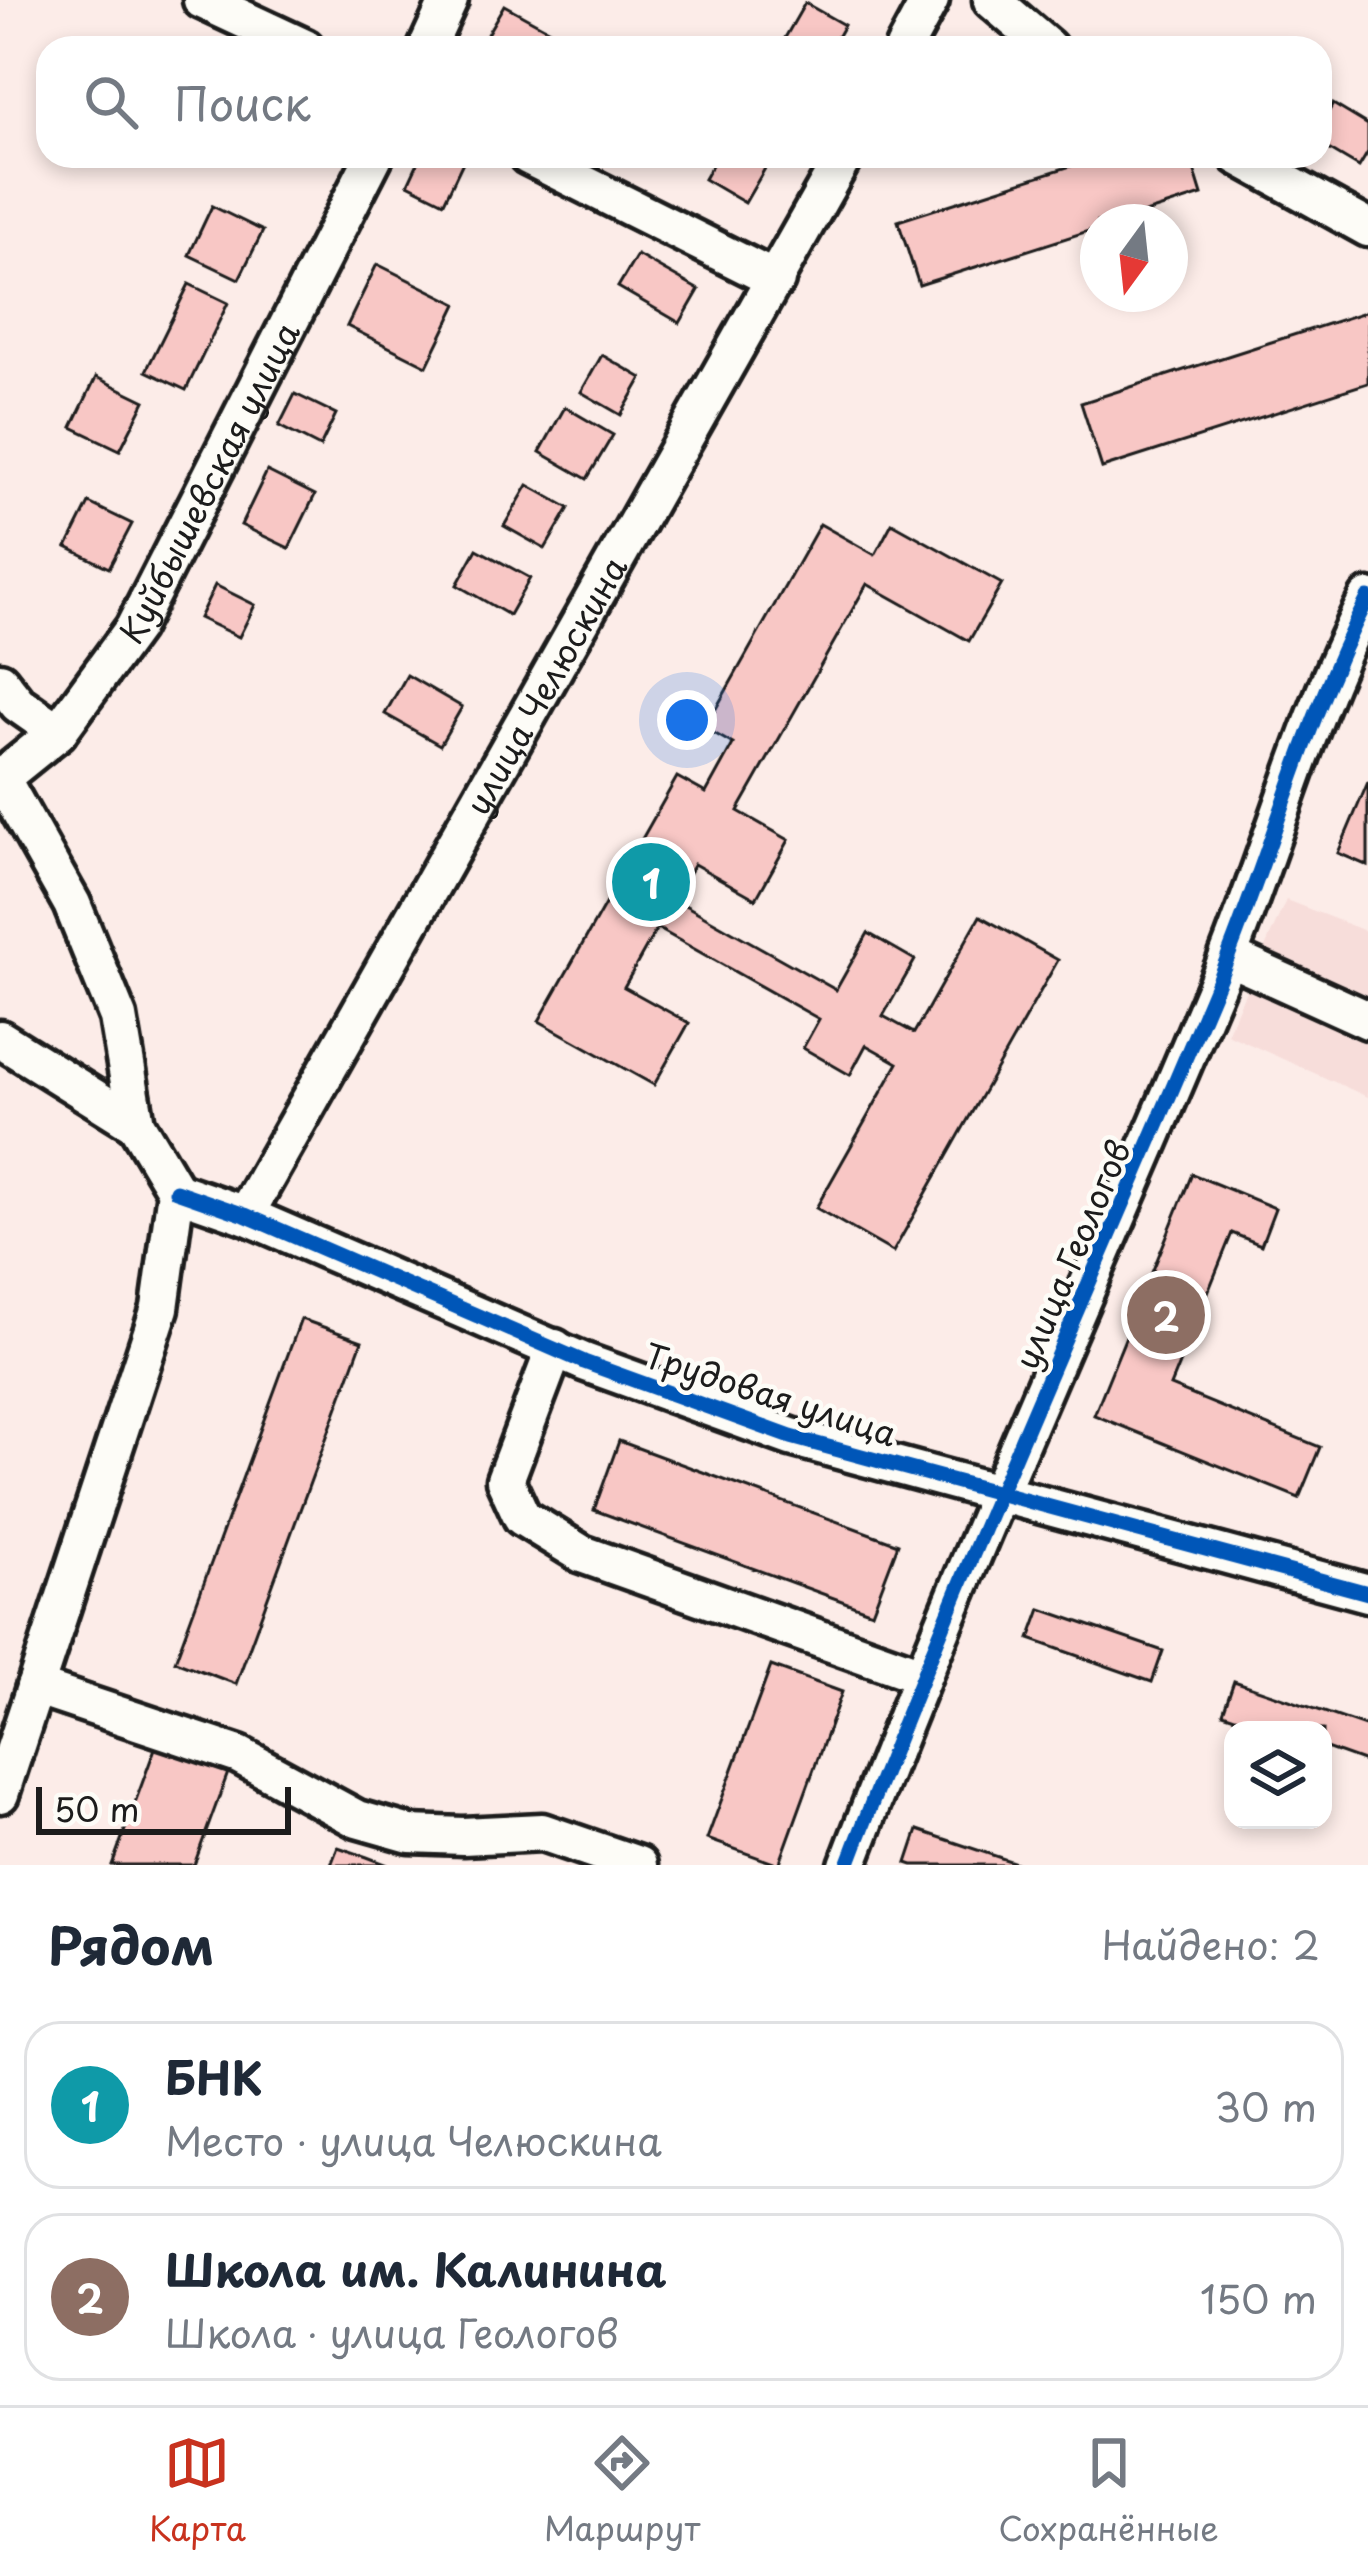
<!DOCTYPE html>
<html lang="ru">
<meta charset="utf-8">
<style>
:root{--surface:#fff;--page:#f2f2f3;--text:#1f2937;--muted:#747a83;--line:#e0e1e3;--accent:#c8321e}
body{margin:0;font-family:"Playpen Sans",sans-serif;background:var(--page);color:var(--text)}
.controls{position:absolute;right:36px;bottom:36px;display:grid;overflow:hidden;border-radius:24px;box-shadow:0 6px 18px #0003}
.controls button{width:108px;height:108px;display:grid;place-items:center;padding:0;border:0;border-bottom:3px solid var(--line);background:var(--surface);color:var(--text);font:60px sans-serif}
.compass{position:absolute;left:1080px;top:204px;width:108px;height:108px;border-radius:50%;background:var(--surface);box-shadow:0 6px 18px #0003;rotate:195deg}
.scale{position:absolute;left:36px;bottom:30px;width:255px;box-sizing:border-box;padding-left:12px;border:6px solid #1c1c1c;border-top:0;font-size:33px;line-height:42px;white-space:nowrap;color:#1c1c1c;-webkit-text-stroke:9px #fdfcf7;paint-order:stroke}
.you{position:absolute;left:687px;top:720px;width:42px;height:42px;margin:-30px;border:9px solid #fff;border-radius:50%;background:#1a73e8;box-shadow:0 0 0 18px #1a73e833}
.badge{display:grid;place-items:center;width:78px;height:78px;border-radius:50%;background:var(--accent);color:#fff;font-size:39px;font-weight:700}
.pin{position:absolute;translate:-50% -50%;border:6px solid #fff;box-shadow:0 3px 12px #0006}
.list{margin:0;padding:0;list-style:none}
h2{display:flex;justify-content:space-between;align-items:center;height:156px;margin:0;padding:0 48px;font-size:51px}
h2 small{font-size:39px;font-weight:400;color:var(--muted)}
.list li{display:grid;grid-template-columns:78px 1fr auto;gap:36px;align-items:center;box-sizing:border-box;height:168px;margin:0 24px 24px;padding:0 24px;border:3px solid var(--line);border-radius:36px}
.list b{display:block;font-size:45px;white-space:nowrap}
.list p{margin:0;font-size:39px;white-space:nowrap;color:var(--muted)}
.list em{font-size:39px;font-style:normal;color:var(--muted)}
.icon{flex:none;width:66px;height:66px;fill:none;stroke:currentColor;stroke-width:2;stroke-linecap:round;stroke-linejoin:round}
.map{position:relative;flex:none;width:1368px;height:1865px;overflow:hidden}
.search{position:absolute;background:var(--surface);box-shadow:0 6px 18px #0003;left:36px;right:36px;top:36px;height:132px;display:flex;align-items:center;gap:30px;box-sizing:border-box;padding:0 42px;border-radius:36px;color:var(--muted);font-size:45px}
.sheet{height:540px;background:var(--surface)}
nav{display:flex;justify-content:space-around;align-items:center;box-sizing:border-box;height:168px;border-top:3px solid var(--line);background:var(--surface);font-size:33px;color:var(--muted)}
nav a{display:grid;justify-items:center;gap:6px}
nav .on{color:var(--accent)}
.map>svg:first-child{display:block}
.built{fill:#f7ddda}
.building{fill:#f8c7c5;stroke:#1c1c1c;stroke-width:3}
.lines{fill:none;stroke-linecap:round;stroke-linejoin:round}
.minor-casing{stroke:#1c1c1c;stroke-width:45}
.minor{stroke:#fdfcf7;stroke-width:36}
.cycleway-casing{stroke:#fdfcf7;stroke-width:22}
.cycleway{stroke:#0057b8;stroke-width:15}
.labels{text-anchor:middle;dominant-baseline:central;stroke-width:9;stroke-linejoin:round;paint-order:stroke}
.street-label{font-size:33px;fill:#1c1c1c;stroke:#fdfcf7}
</style>
<div class="map">
<svg width="1368" height="1865" viewBox="0 0 1368 1865">
<rect width="100%" height="100%" fill="#fcece8"/>
<filter id="ink" filterUnits="userSpaceOnUse"><feTurbulence type="fractalNoise" baseFrequency=".00833" numOctaves="2"/><feDisplacementMap in="SourceGraphic" scale="24" xChannelSelector="R" yChannelSelector="G"/><feConvolveMatrix kernelMatrix="1 2 1 2 8 2 1 2 1" color-interpolation-filters="sRGB"/></filter>
<g filter="url(#ink)">
<path class="built" d="M1286 900 1368 932V1097L1227 1034Z"/>
<g class="building">
<path d="M805 3 844 25 831 48H790L782 43Z"/>
<path d="M504 5 555 33 546 48H479Z"/>
<path d="M1333 104 1368 125V152L1359 167 1320 144V127Z"/>
<path d="M421 156H451L463 162 444 202 408 184Z"/>
<path d="M717 156 771 158 745 203 704 179Z"/>
<path d="M1102 156H1190L1202 195 1117 222H1098V228L919 285 898 221Z"/>
<path d="M212 206 263 231 239 279 189 255Z"/>
<path d="M637 255 699 290 680 323 618 287Z"/>
<path d="M377 264 457 304 427 366 347 326Z"/>
<path d="M189 284 228 303 186 390 146 371Z"/>
<path d="M1368 311V383L1102 468 1081 403Z"/>
<path d="M602 355 642 378 621 415 581 392Z"/>
<path d="M96 377 145 401 120 450 72 427Z"/>
<path d="M295 394 336 414 320 447 279 426Z"/>
<path d="M565 407 613 435 587 479 540 452Z"/>
<path d="M267 471 315 495 289 548 241 525Z"/>
<path d="M528 485 569 508 545 549 504 526Z"/>
<path d="M89 503 132 524 109 568 67 547Z"/>
<path d="M892 523 1002 584 969 641 867 584 738 811 789 840 756 899 694 864 674 899 836 990 868 933 915 960 883 1016 914 1033 980 916 1058 960 893 1252 816 1208 898 1063 866 1045 850 1075 803 1048 819 1019 657 928 624 987 689 1023 654 1085 539 1021 677 777 706 793 733 744 705 728 820 524 875 555Z"/>
<path d="M477 549 530 578 509 615 457 585Z"/>
<path d="M215 585 255 605 239 637 199 618Z"/>
<path d="M407 675 462 707 440 745 385 714Z"/>
<path d="M1368 782V866L1338 853Z"/>
<path d="M1192 1174 1275 1208 1261 1245 1232 1233 1170 1386 1320 1447 1299 1498 1094 1415Z"/>
<path d="M301 1319 362 1341 236 1684 175 1661Z"/>
<path d="M619 1441 898 1544 872 1612 594 1510Z"/>
<path d="M1041 1609 1163 1651 1152 1682 1030 1639Z"/>
<path d="M771 1666 842 1692 779 1865 707 1839Z"/>
<path d="M1234 1681 1368 1727V1763L1323 1747V1730H1273L1223 1713Z"/>
<path d="M157 1743 229 1770 194 1865H112Z"/>
<path d="M918 1830 1022 1865H913L907 1863Z"/>
<path d="M338 1847 367 1857 388 1865H331Z"/>
</g>
<g class="lines">
<defs>
<g id="minor">
<path d="M202 0 305 48"/>
<path d="M992 0 1048 48"/>
<path d="M427 48 449 0"/>
<path d="M904 48 930 0"/>
<path d="M528 156 776 280"/>
<path d="M1238 156 1368 228"/>
<path d="M0 681 18 704 58 732"/>
<path d="M0 776 72 904 118 1017 136 1124 176 1191 160 1308 0 1794"/>
<path id="s1" d="M1 778 58 732 134 628 374 156"/>
<path d="M1229 957 1368 1020"/>
<path d="M0 1039 136 1124"/>
<path d="M176 1191 245 1215 584 1362 791 1437 1368 1593"/>
<path id="s2" d="M245 1215 844 156"/>
<path d="M555 1348 505 1480 522 1517 582 1554 921 1675"/>
<path d="M35 1687 239 1755 357 1819 410 1834 463 1836 542 1832 638 1865"/>
<path d="M848 1865C961 1568 1093 1279 1216 986 1270 858 1304 721 1368 598"/>
</g>
</defs>
<use href="#minor" class="minor-casing"/>
<use href="#minor" class="minor"/>
<defs>
<g id="cycleway">
<path d="M176 1191 245 1215 584 1362 791 1437 1368 1593"/>
<path d="M848 1865C961 1568 1093 1279 1216 986 1270 858 1304 721 1368 598"/>
</g>
</defs>
<use href="#cycleway" class="cycleway-casing"/>
<use href="#cycleway" class="cycleway"/>
</g>
</g>
<g class="labels">
<g class="street-label">
<text stroke="none"><textPath href="#s1" startOffset="366">Куйбышевская улица</textPath></text>
<text stroke="none"><textPath href="#s2" startOffset="609">улица Челюскина</textPath></text>
<text transform="translate(1071 1254) rotate(-67)">улица Геологов</text>
<text transform="translate(771 1393) rotate(18)">Трудовая улица</text>
</g>
</g>
</svg>
<div class="controls">
<button><svg class="icon" aria-label="layers" viewBox="0 0 24 24"><path d="M12 4l9 5-9 5-9-5zM3 14l9 5 9-5"/></svg></button>
</div>
<svg class="compass" viewBox="-18 -18 36 36"><path d="M0-13l5 13h-10z" fill="#e53935"/><path d="M0 13l5-13h-10z" fill="#747a83"/></svg>
<div class="scale">50 m</div>
<div class="you"></div>
<div class="pin badge" style="left:651px;top:882px;background:#0f9aa8">1</div>
<div class="pin badge" style="left:1166px;top:1315px;background:#8d6e63">2</div>
<div class="search"><svg class="icon" aria-label="search" viewBox="0 0 24 24"><circle cx="10" cy="10" r="6"/><path d="M15 15l6 6"/></svg>Поиск</div>
</div>
<section class="sheet">
<h2>Рядом<small>Найдено: 2</small></h2>
<ul class="list">
<li><span class="badge" style="background:#0f9aa8">1</span><div><b>БНК</b><p>Место · улица Челюскина</p></div><em>30 m</em></li>
<li><span class="badge" style="background:#8d6e63">2</span><div><b>Школа им. Калинина</b><p>Школа · улица Геологов</p></div><em>150 m</em></li>
</ul>
</section>
<nav>
<a class="on"><svg class="icon" aria-label="map" viewBox="0 0 24 24"><path d="M3 6l6-2 6 2 6-2v14l-6 2-6-2-6 2zM9 4v14M15 6v14"/></svg>Карта</a>
<a><svg class="icon" aria-label="directions" viewBox="0 0 24 24"><path d="M12 3l9 9-9 9-9-9zM9 14v-3h6M13 9l2 2-2 2"/></svg>Маршрут</a>
<a><svg class="icon" aria-label="saved" viewBox="0 0 24 24"><path d="M7 4h10v16l-5-4-5 4z"/></svg>Сохранённые</a>
</nav>
